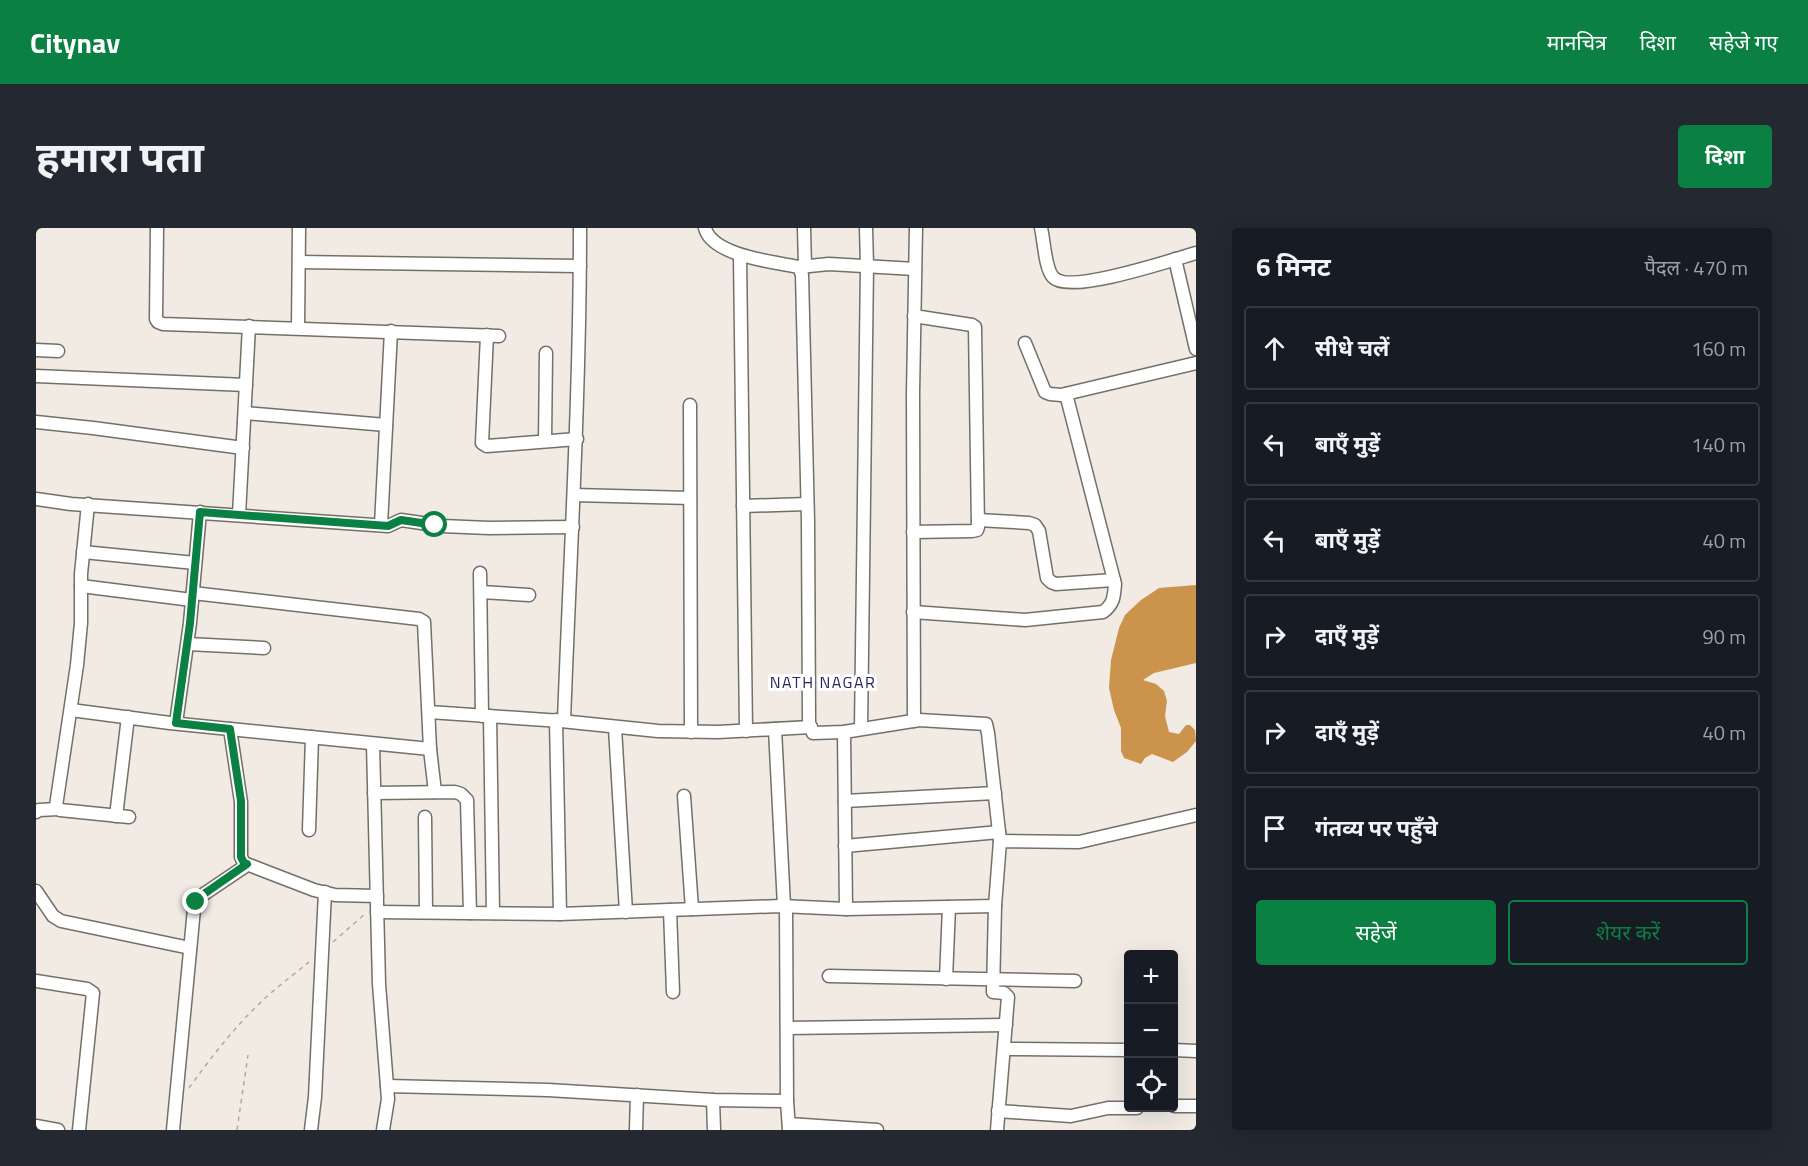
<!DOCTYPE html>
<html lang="hi">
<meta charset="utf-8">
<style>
:root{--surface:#171b24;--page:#242831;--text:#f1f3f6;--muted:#9ea1a6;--line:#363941;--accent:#0b8043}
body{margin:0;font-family:"Titillium Web","Noto Sans Devanagari",sans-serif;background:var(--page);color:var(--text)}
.controls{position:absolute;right:18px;bottom:18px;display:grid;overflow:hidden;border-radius:6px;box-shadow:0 6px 24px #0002}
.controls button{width:54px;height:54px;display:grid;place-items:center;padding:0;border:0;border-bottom:2px solid var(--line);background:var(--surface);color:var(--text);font:30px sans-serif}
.stop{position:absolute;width:18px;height:18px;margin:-14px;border:4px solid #0b8043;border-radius:50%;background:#fff}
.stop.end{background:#0b8043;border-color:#fff;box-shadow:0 2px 6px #0008}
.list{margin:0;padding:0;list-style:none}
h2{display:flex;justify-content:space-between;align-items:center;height:78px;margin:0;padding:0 24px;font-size:26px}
h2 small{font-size:20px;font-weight:400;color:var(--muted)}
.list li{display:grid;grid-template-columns:39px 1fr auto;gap:18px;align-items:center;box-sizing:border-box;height:84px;margin:0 12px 12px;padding:0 12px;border:2px solid var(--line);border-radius:6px}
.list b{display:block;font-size:22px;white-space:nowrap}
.list em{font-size:20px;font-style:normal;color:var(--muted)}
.actions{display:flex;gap:12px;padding:18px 24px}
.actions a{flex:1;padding:14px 0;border:2px solid var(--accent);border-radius:6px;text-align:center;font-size:21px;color:var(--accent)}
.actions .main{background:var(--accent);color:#fff}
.icon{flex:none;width:33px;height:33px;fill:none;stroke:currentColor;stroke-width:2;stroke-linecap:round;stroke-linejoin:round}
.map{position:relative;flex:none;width:1160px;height:902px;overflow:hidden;border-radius:6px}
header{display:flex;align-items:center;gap:36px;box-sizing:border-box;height:84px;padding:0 30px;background:var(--accent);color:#fff}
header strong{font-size:28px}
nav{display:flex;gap:33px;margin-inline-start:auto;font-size:21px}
.intro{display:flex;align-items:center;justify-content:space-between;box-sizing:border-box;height:144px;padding:0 36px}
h1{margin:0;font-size:42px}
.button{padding:15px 27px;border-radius:6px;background:var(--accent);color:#fff;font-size:21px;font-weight:700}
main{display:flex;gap:36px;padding:0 36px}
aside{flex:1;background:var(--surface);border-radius:6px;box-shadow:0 6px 24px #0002}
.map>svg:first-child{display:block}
.water{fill:#cb934b}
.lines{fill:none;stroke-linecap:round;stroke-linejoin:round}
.minor-casing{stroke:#746f68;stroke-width:15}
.path{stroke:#afaaa5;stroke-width:1.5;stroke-dasharray:4.5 4.5;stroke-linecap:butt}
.minor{stroke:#fff;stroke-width:12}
.route{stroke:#0b8043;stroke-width:8}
.labels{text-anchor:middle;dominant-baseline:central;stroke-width:6;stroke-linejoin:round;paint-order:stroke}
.neighbourhood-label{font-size:16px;letter-spacing:1.5px;fill:#28255f;stroke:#fff}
</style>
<header>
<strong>Citynav</strong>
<nav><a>मानचित्र</a><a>दिशा</a><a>सहेजे गए</a></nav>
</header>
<div class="intro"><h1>हमारा पता</h1><a class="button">दिशा</a></div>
<main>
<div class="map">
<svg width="1160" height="902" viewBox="0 0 1160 902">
<rect width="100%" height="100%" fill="#f1ebe4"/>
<path class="water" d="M1160 357V435L1118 445 1107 452 1120 456 1128 463 1131 473 1129 488 1133 504 1143 506 1150 497H1154L1159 502 1160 513 1151 524 1137 534 1116 526 1109 530 1105 536 1088 530 1085 523V500L1078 482 1073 460 1075 432 1083 400 1089 387 1105 372 1123 360Z"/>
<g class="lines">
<defs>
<g id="minor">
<path d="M121 0 120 91 122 94 127 96 463 108"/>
<path d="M669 0C676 28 739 34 763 39L766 47 772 293 773 495 777 505 808 504 883 492 950 496 952 505 964 613"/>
<path d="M768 0 769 39"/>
<path d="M1005 0C1008 12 1009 41 1017 49 1032 67 1136 32 1160 25"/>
<path d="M704 27 710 503"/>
<path d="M1139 31 1160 121"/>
<path d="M263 34 544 38"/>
<path d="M763 39 793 36 879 41"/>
<path d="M262 100 263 0"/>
<path d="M451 107 446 215 451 218 541 211"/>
<path d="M989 115 1009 164 1014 166 1025 167 1160 135"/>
<path d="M0 122 22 123"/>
<path d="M0 148 210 157"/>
<path d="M654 177 655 504"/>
<path d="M209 185 350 197"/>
<path d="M0 194 57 200 207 220"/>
<path d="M509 213 510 125"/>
<path d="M538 267 654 270"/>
<path d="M0 271 35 276 352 298 365 292 406 298 453 300 537 299"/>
<path d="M52 276 45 346V395L41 437 20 578 24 582 93 589"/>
<path d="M707 278 771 276"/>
<path d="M203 287 213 98"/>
<path d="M942 292 993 295 999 297 1003 303 1011 350 1015 354 1020 356 1078 352"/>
<path d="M345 297 355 103"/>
<path d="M877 304 936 303 941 302 942 299 939 99 936 97 878 88"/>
<path d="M47 324 159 335"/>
<path d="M444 345 446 488"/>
<path d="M45 358 156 372"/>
<path d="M445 364 493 367"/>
<path d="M157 365 383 391 388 394 394 521 399 564"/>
<path d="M877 384 989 392 1067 384C1078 376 1078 368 1079 356L1030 166"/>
<path d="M152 416 228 420"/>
<path d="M35 482 134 495 394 521"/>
<path d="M393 484 525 493 622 503 682 504 775 499"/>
<path d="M454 488 457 685"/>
<path d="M520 492 524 686"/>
<path d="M528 493C534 329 544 165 544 0"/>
<path d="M878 493 877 165 880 0"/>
<path d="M140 495 154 395 164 284"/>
<path d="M579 500 590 684"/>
<path d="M194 501 205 574V629L208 635 278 662 299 667 341 668"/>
<path d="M739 501 748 678"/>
<path d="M825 501 831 38 830 0"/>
<path d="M808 504 810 681"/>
<path d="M337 516 343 756 352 871 347 902"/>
<path d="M338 565 419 564 425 566 431 572 434 685"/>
<path d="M648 568 656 681"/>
<path d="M809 573 959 565"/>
<path d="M0 584 3 582 22 581"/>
<path d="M80 588 92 489"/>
<path d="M389 589 390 684"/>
<path d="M273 602 276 509"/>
<path d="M809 618 963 604"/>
<path d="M0 663 17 688 25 693 154 720"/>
<path d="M750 678 751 873 753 902"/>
<path d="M634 682 637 764"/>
<path d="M341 684 524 686 745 678 810 681 959 678"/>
<path d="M793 748 1039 753"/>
<path d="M910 751 913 679"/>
<path d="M0 753 51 761 57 765 43 902"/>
<path d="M751 800 970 797"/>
<path d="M968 821 1092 822"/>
<path d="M1138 822 1160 823"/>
<path d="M351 858 512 862 677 872 751 873"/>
<path d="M677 872 678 902"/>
<path d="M1138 878H1160"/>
<path d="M962 883 1035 888 1072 880H1101"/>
<path d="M753 896 841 902"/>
<path d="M0 898 22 902"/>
<path d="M137 902 158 681 161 674 165 668 211 637"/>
<path d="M275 902 279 869 289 664"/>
<path d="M600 902 601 867"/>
<path d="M961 902 972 769 968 765 957 764 959 678 964 613 1043 614 1160 587"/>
</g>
</defs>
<use href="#minor" class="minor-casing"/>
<g class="path">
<path d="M297 714 330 685"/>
<path d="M153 860C174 831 196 802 222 777 238 761 256 748 273 734"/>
<path d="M201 902 212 827"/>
</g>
<use href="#minor" class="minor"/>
</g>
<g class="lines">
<path class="route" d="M160 674 165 668 211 636 208 635 205 629V573L194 501 140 495 154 395 164 284 352 298 365 292 399 297"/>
</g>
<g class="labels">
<g class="neighbourhood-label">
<text x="787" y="454">NATH NAGAR</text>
</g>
</g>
</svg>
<div class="controls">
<button>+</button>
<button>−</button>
<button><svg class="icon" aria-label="locate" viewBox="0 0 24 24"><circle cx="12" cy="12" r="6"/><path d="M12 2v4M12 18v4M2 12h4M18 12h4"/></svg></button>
</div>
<div class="stop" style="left:399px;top:297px"></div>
<div class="stop end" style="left:160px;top:674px"></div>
</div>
<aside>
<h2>6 मिनट<small>पैदल · 470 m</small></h2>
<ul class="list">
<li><svg class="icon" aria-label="ahead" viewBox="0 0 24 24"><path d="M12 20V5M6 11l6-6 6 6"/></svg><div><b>सीधे चलें</b></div><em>160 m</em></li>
<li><svg class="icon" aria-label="left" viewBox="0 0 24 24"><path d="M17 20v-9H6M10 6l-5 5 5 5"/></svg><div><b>बाएँ मुड़ें</b></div><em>140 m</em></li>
<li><svg class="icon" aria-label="left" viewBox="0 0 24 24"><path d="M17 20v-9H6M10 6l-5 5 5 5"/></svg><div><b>बाएँ मुड़ें</b></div><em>40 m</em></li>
<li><svg class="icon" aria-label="right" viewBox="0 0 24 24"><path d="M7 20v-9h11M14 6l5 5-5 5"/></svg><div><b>दाएँ मुड़ें</b></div><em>90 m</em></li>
<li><svg class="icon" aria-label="right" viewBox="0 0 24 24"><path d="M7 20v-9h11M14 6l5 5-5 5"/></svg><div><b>दाएँ मुड़ें</b></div><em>40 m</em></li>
<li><svg class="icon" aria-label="arrive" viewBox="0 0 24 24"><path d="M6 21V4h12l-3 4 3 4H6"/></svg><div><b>गंतव्य पर पहुँचे</b></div></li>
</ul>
<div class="actions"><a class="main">सहेजें</a><a>शेयर करें</a></div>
</aside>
</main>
